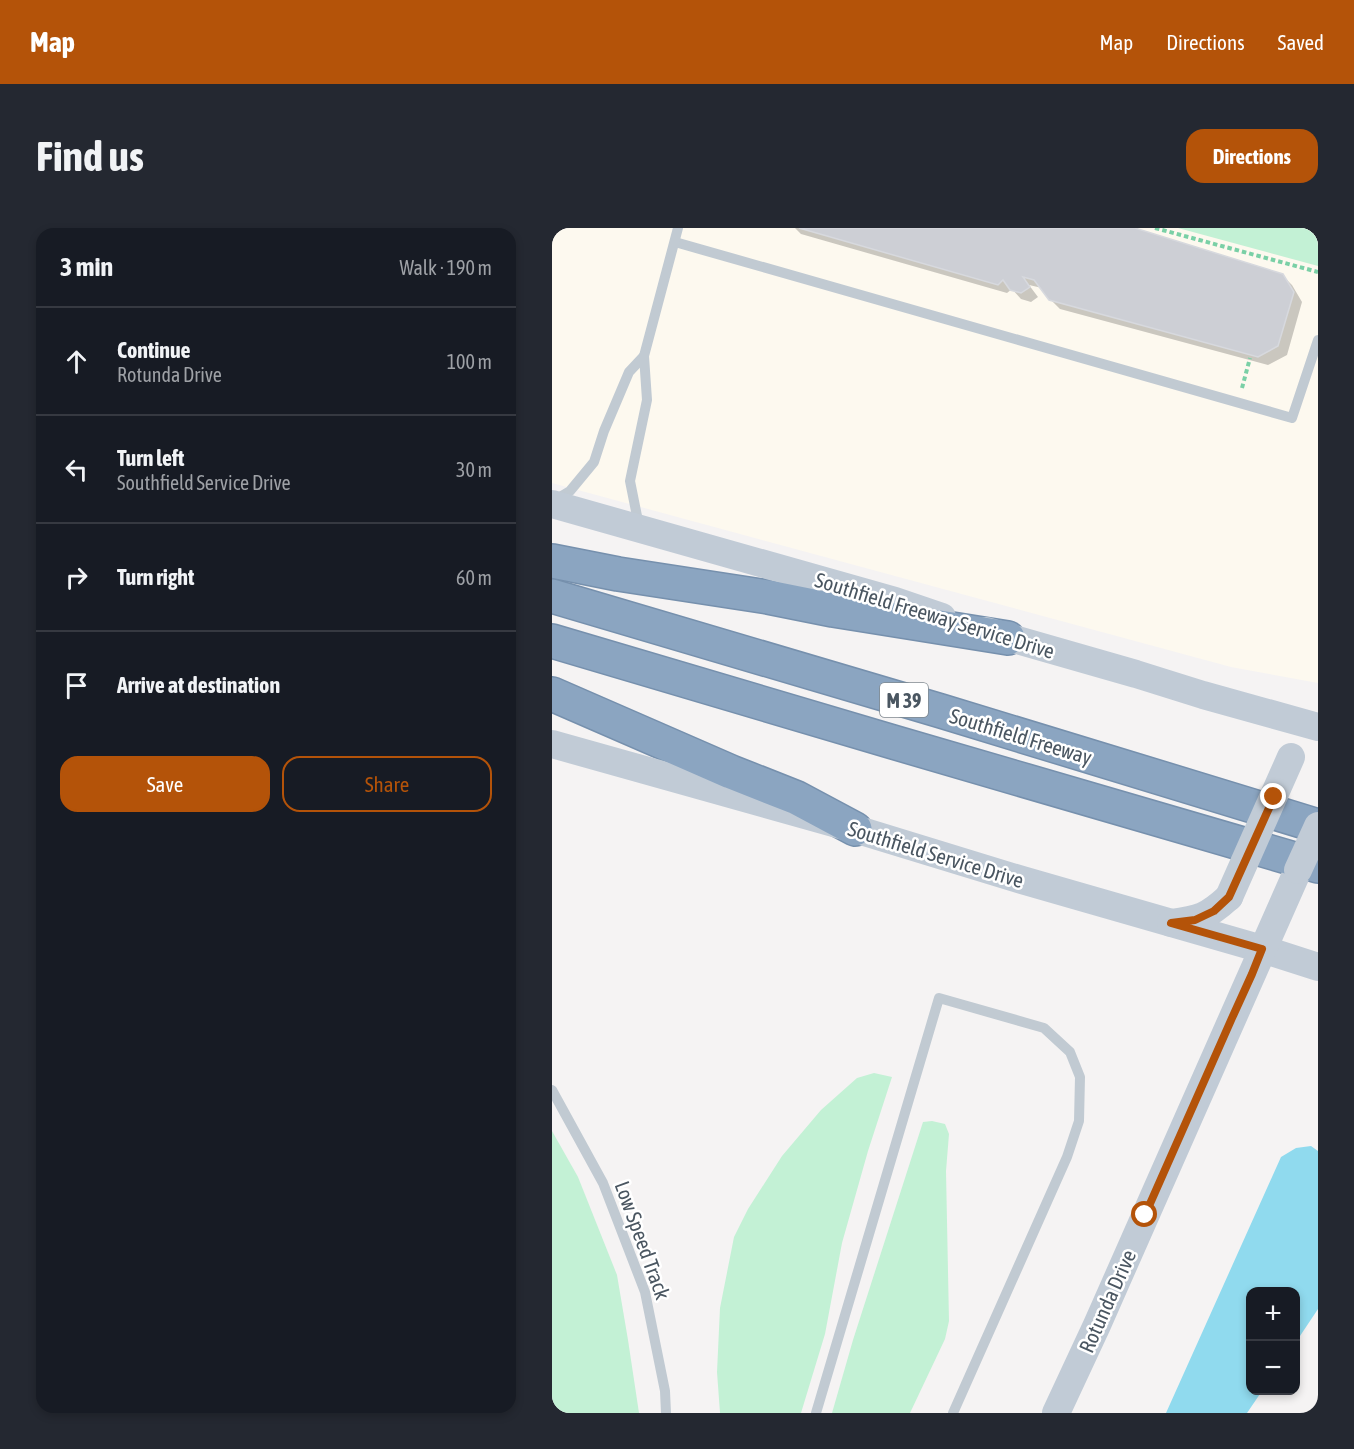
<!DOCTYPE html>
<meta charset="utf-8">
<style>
:root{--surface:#171b24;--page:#242831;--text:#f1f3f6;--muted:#9ea1a6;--line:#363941;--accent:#b45309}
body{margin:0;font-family:"Asap Condensed",sans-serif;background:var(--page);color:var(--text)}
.controls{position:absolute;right:18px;bottom:18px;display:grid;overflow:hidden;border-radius:12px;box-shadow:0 3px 9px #0003}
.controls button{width:54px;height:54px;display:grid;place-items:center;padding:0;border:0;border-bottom:2px solid var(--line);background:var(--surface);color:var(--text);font:30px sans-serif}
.stop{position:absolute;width:18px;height:18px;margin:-14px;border:4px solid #b45309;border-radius:50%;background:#fff}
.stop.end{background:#b45309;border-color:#fff;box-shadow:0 2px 6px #0008}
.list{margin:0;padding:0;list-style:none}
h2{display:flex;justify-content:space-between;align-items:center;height:78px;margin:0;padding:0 24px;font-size:26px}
h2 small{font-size:20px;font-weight:400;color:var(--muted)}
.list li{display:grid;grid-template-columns:39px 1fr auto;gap:18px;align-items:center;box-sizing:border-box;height:108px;padding:0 24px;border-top:2px solid var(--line)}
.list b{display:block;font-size:22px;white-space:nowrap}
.list p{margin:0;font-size:20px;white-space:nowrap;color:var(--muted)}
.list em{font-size:20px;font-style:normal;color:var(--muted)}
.actions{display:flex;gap:12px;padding:18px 24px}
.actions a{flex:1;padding:14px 0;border:2px solid var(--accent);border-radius:18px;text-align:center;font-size:21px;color:var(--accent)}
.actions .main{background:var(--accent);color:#fff}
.icon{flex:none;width:33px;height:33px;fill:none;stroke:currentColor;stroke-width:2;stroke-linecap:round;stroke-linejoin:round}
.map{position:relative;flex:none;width:766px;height:1185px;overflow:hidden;border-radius:18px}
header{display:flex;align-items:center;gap:36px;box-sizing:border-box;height:84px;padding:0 30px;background:var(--accent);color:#fff}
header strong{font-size:28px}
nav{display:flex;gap:33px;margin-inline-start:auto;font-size:21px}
.intro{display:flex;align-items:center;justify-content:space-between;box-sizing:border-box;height:144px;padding:0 36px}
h1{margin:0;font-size:42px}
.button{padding:15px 27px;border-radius:18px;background:var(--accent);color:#fff;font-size:21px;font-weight:700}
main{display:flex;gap:36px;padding:0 36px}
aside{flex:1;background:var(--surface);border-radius:18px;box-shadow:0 3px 9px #0003}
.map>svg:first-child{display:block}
.commercial{fill:#fdf9ef}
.green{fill:#c3f1d5}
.water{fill:#90daee}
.shadow{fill:#0003}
.building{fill:#cdcfd5;stroke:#d7d9de;stroke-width:1.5}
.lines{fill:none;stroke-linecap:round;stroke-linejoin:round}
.highway-casing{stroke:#7690ad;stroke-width:36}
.path{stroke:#7ad0a6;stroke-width:4;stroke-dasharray:4.5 3;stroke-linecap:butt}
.lane{stroke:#c1cad2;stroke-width:10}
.secondary{stroke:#c1cbd6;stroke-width:28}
.highway{stroke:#8ba5c1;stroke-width:33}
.secondary-bridge{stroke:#c1cbd6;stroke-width:28}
.route{stroke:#b45309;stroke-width:8}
.labels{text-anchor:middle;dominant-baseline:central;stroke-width:5;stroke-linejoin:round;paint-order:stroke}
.shield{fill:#fff;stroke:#808990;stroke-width:1.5}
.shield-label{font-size:20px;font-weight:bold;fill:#4a5661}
.street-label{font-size:21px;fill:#4a5661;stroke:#fff}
</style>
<header>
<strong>Map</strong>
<nav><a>Map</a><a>Directions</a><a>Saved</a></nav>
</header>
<div class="intro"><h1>Find us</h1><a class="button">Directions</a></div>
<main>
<aside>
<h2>3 min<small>Walk · 190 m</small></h2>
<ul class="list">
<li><svg class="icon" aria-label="ahead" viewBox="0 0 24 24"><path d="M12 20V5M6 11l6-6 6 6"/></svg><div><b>Continue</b><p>Rotunda Drive</p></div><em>100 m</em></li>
<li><svg class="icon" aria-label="left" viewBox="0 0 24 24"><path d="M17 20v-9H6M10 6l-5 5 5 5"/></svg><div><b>Turn left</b><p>Southfield Service Drive</p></div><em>30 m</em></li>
<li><svg class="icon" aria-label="right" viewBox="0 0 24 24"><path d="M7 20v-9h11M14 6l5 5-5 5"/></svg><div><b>Turn right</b></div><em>60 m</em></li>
<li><svg class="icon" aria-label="arrive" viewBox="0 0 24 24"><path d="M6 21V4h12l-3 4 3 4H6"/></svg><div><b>Arrive at destination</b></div></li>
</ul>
<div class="actions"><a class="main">Save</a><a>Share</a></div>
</aside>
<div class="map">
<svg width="766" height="1185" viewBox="0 0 766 1185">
<rect width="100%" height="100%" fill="#f5f3f3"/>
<path class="commercial" d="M0 0H766V455L679 439 0 255Z"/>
<g class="green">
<path d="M626 0H766V38Z"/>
<path d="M322 845 340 849 316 923 290 1015 273 1106 249 1185H168L165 1144 168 1080 182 1009 196 981 230 928 269 882 305 850Z"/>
<path d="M380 893 393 896 397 906 394 943 397 1093 393 1111 358 1185H280L301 1112 371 894Z"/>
<path d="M0 903 26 949 65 1047 76 1112 87 1185H0Z"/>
</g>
<path class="water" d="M759 918 766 923V1081L744 1114V1064H698V1162L710 1163 695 1185H614L729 929 744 920Z"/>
<path class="shadow" d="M243 0H578L730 47 740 57 750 74 735 127 716 137 508 81 498 71 490 60 477 57 486 69 479 74 469 71 460 61 455 65 249 6Z"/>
<path class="building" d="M247 0H583L731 46 742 64 726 118 706 129 497 72 482 52 471 49 478 59 469 65 458 62 451 52 446 57Z"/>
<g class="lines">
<defs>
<g id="highway">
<path d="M0 333 66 346 216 369 281 382 456 410"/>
<path d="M0 368 389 483 766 598"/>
<path d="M0 413 341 514 766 638"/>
<path d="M0 466 179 544 245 570 303 601"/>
</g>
</defs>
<use href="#highway" class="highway-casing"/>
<g class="path">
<path d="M603 0 766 44"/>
<path d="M690 160 698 130"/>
</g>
<g class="lane">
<path d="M123 14 740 190 766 112"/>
<path d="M3 272 18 263 42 234 52 203 77 144 92 128"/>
<path d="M87 298 78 253 95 172 92 128 126 0"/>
<path d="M0 862 51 955 93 1064 113 1163 114 1185"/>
<path d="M264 1185 387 770 492 800 518 824 528 849 527 893 515 929 401 1185"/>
</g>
<g class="secondary">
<path d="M0 276 343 373 390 389"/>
<path d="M434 403 584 446 651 467 766 499"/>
<path d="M0 516 303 601 470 652 710 721 766 739"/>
<path d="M619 695C648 691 655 689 677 669"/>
<path d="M504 1185 545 1097 746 642"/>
</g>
<use href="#highway" class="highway"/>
<g class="secondary-bridge">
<path d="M746 642 766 598"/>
<path d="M677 669 739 529"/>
</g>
</g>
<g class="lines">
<path class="route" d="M593 987 680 790 700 746 710 721 619 695 643 692 662 683 677 669 722 569"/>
</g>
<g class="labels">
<rect class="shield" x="328" y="455" width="48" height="34" rx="4.5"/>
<g class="shield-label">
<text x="352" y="472">M 39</text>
</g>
<g class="street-label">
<text transform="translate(383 387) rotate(17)">Southfield Freeway Service Drive</text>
<text transform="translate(469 508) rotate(17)">Southfield Freeway</text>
<text transform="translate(384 626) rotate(17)">Southfield Service Drive</text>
<text transform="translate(91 1012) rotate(70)">Low Speed Track</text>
<text transform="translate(555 1073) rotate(-66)">Rotunda Drive</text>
</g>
</g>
</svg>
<div class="controls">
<button>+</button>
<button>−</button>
</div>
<div class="stop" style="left:593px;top:987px"></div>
<div class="stop end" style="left:722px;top:569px"></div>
</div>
</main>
